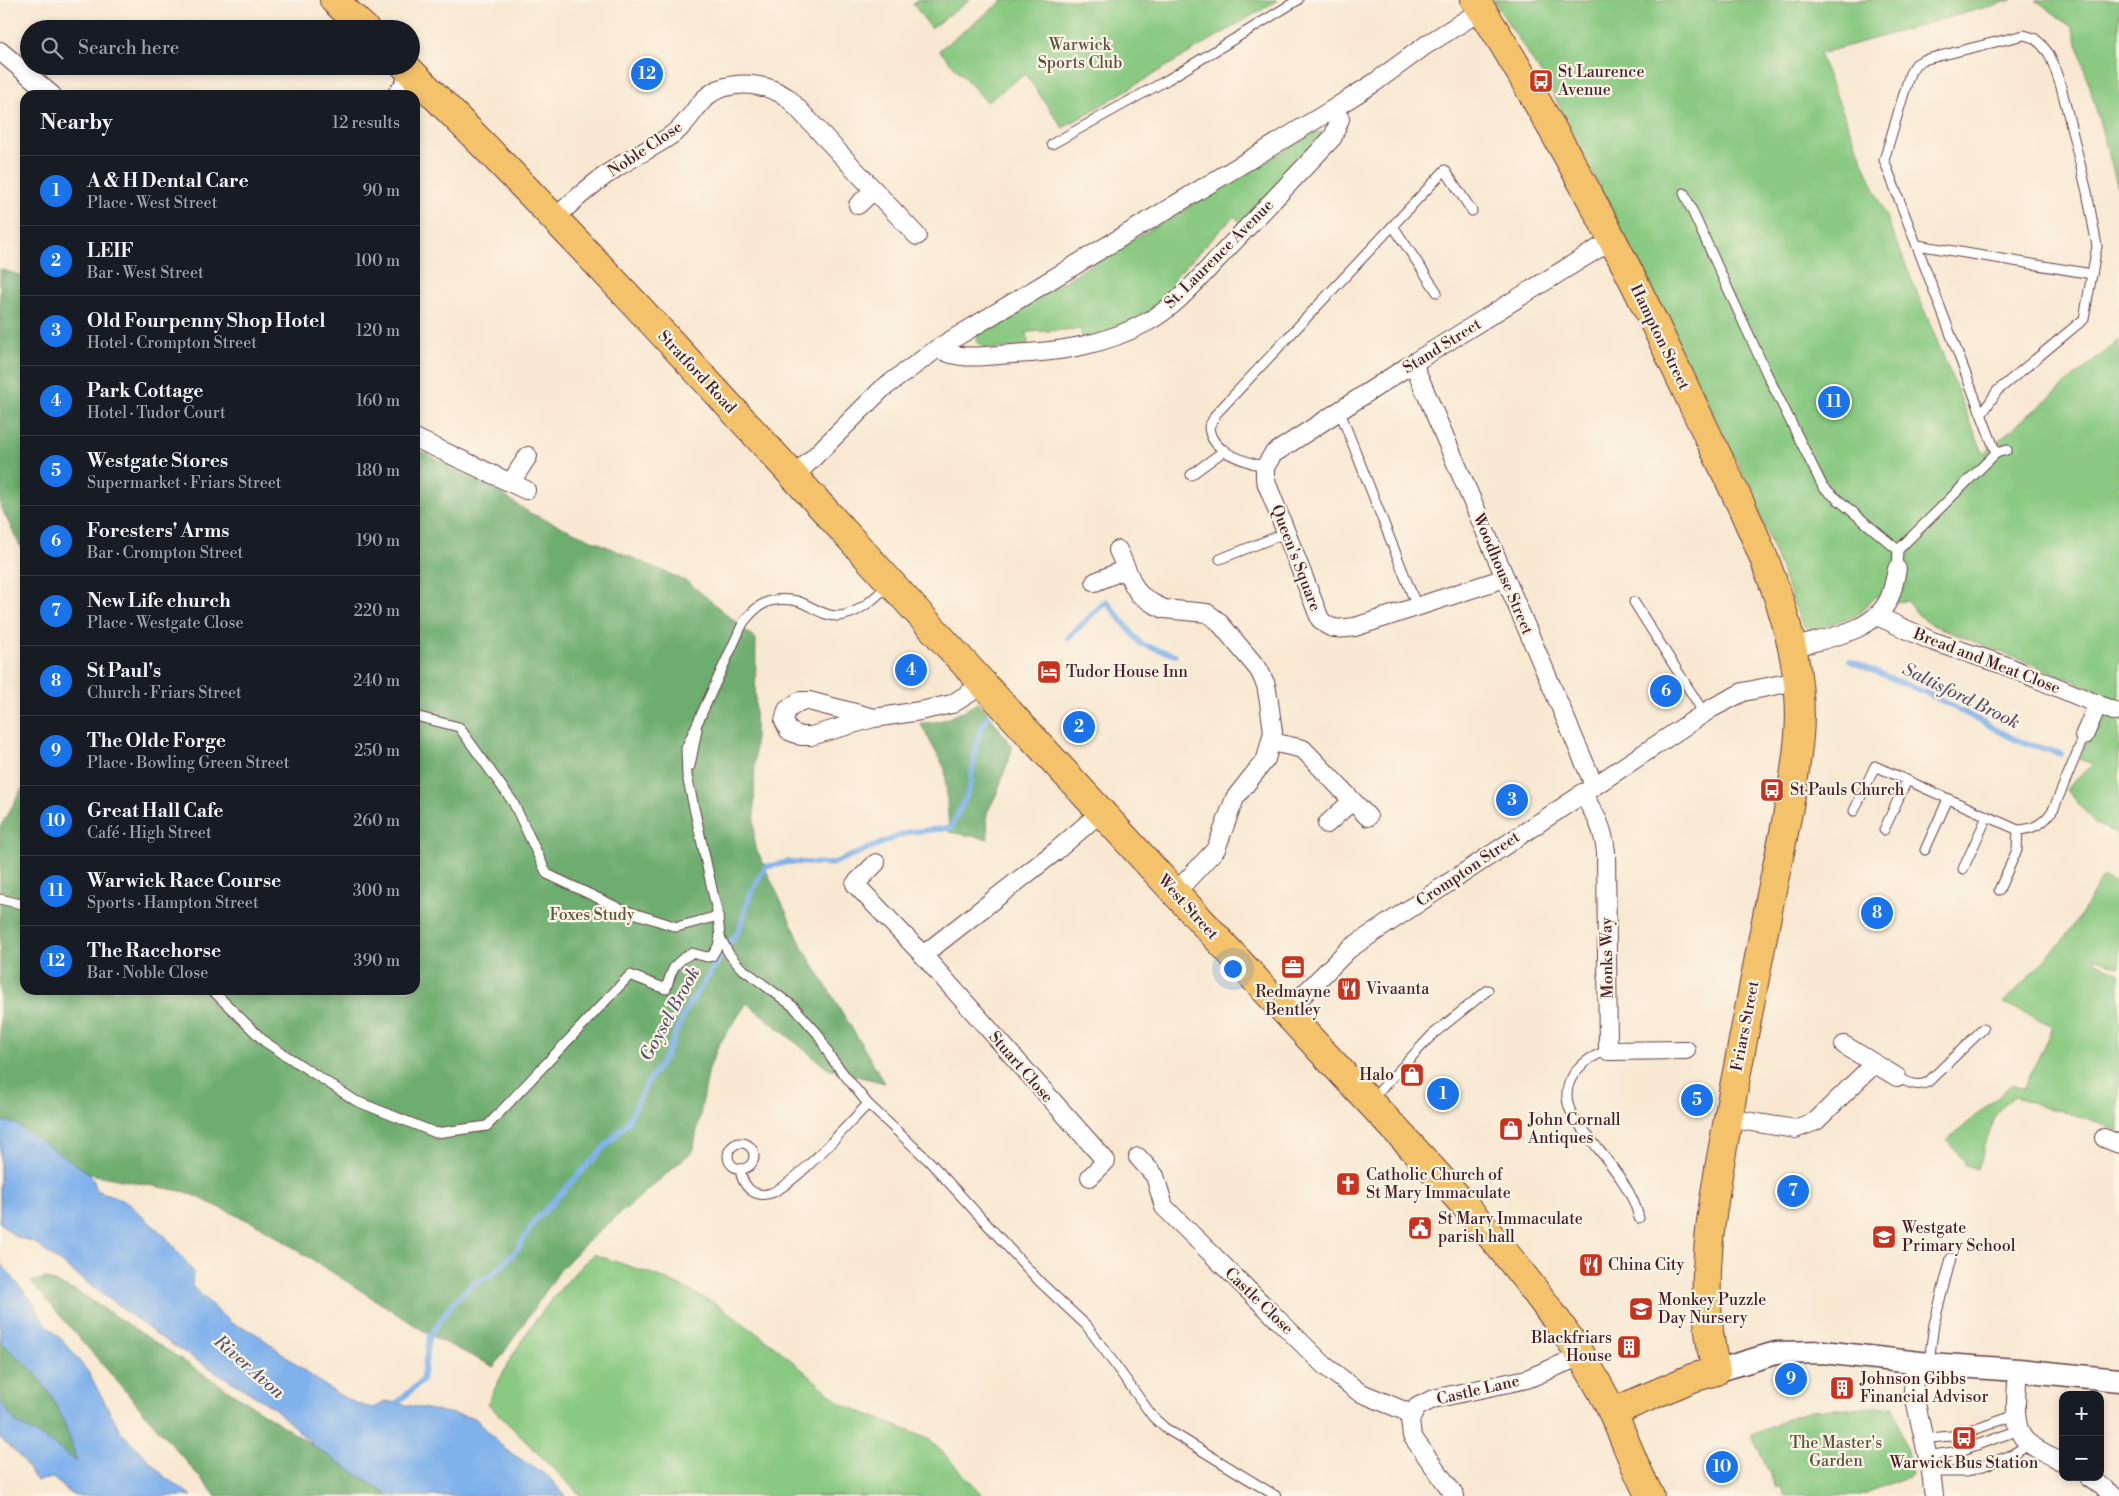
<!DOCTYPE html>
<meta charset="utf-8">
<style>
:root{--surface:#171b24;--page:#242831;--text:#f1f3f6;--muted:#9ea1a6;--line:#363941;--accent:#1a73e8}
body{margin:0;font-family:"Libre Bodoni",serif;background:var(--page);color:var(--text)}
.controls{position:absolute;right:15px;bottom:15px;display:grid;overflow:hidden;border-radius:10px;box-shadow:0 2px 8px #0003}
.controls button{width:45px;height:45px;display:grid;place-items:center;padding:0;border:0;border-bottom:1px solid var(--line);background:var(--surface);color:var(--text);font:25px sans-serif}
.you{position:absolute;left:1232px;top:968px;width:18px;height:18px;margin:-12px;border:4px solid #fff;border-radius:50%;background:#1a73e8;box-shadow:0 0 0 8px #1a73e833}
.badge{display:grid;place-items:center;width:32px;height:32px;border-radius:50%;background:var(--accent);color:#fff;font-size:16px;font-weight:700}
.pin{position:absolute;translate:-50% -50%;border:2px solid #fff;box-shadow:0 1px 5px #0006}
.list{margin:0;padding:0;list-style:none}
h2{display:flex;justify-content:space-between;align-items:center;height:65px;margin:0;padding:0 20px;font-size:21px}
h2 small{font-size:16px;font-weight:400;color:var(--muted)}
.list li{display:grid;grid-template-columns:32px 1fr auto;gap:15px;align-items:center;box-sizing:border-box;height:70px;padding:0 20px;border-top:1px solid var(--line)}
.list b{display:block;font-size:19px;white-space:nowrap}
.list p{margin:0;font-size:16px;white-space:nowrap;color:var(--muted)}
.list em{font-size:16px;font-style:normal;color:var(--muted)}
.icon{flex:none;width:28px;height:28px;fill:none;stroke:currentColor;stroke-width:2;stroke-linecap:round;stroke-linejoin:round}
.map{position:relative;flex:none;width:2119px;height:1496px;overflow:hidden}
.search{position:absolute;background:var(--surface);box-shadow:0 2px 8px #0003;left:20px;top:20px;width:400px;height:55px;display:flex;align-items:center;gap:12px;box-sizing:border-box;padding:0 18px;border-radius:28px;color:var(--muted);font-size:19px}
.panel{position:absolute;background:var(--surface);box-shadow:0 2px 8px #0003;left:20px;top:90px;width:400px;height:905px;border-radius:15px}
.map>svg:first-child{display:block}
.green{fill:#89c981;stroke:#6a7456}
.forest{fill:#6ead6f;stroke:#5c664d}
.water{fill:#7fb1eb;stroke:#64688b}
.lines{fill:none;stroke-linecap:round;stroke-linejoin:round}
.stream{stroke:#7fb1eb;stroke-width:5.5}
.service-casing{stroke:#643d44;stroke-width:11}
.minor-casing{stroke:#643d44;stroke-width:20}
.tertiary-casing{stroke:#643d44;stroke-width:25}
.primary-casing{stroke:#643d44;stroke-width:30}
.service{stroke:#fff;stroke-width:9}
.minor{stroke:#fff;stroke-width:18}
.tertiary{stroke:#fff;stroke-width:22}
.primary{stroke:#f4c26a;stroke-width:28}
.labels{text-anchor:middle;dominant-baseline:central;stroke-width:4.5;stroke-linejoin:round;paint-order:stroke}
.park-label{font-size:16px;fill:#5d5245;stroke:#fcf5e5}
.poi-label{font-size:16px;fill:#4a1f2b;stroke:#fcf5e5;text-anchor:start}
.street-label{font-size:16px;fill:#4a1f2b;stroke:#fcf5e5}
.water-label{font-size:18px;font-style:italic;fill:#5d526e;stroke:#fcf5e5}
</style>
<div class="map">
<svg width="2119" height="1496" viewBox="0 0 2119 1496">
<rect width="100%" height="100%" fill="#fcf5e5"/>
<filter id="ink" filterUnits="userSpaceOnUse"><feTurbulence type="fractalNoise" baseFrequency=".02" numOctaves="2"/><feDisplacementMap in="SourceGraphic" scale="10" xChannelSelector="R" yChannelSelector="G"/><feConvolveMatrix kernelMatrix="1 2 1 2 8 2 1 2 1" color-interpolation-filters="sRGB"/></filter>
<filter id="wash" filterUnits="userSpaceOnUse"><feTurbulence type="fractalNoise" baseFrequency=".0096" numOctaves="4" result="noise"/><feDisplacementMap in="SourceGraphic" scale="20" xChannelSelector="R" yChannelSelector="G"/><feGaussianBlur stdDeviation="1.12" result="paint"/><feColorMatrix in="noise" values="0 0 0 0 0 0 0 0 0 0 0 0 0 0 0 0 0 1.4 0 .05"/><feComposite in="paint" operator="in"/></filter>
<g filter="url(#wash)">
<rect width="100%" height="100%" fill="#f8e8d2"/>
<g class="green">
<path d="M918 0H970L931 28 913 4Z"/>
<path d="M1004 0H1278L1063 128 1025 74 987 102 939 50Z"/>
<path d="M1493 0H2012L1819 54 1983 453 2119 340V835L2095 823 2066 789 2093 764 2079 759 2107 694 1932 625 1915 612 1907 601 1893 602 1877 596 1856 616 1811 630 1802 625 1749 486 1549 86Z"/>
<path d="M2036 0H2119V191L2073 28Z"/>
<path d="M1322 132 1325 137 1244 226 1234 216 1174 278 1184 288 1147 318 1082 341 1081 329 1027 332 1028 345C1013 346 985 355 976 341L979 334 1115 250 1314 133Z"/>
<path d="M2102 877 2119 885V966L2094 958 2096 962 2119 973V1132L2092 1120 2058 1110H2050L2016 1096C1989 1110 1988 1145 1977 1169L1963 1164 1964 1161 1947 1141 2011 1085 2024 1089 2053 1026 2004 1003 2063 940 2084 910Z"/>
<path d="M593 1254 661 1277 715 1303 777 1348 842 1404 931 1440 983 1496H581L488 1404C512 1348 549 1297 593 1254Z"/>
<path d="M1894 1406 1912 1475 1858 1496H1785L1780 1486 1776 1488 1752 1435 1810 1410Z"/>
</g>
<g class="forest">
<path d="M0 269 25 277V556L0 505Z"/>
<path d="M415 448 494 489 530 513 688 582 756 639 754 844 802 946 885 1083 828 1069 747 1003 718 1046 709 1069 693 1151 587 1242 561 1269 494 1367 430 1335 260 1226 186 1192 90 1174 43 1143 0 1120V827L25 784V990H415Z"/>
<path d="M979 702 1013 747 997 793 987 813 988 839 949 832 945 769 920 723C943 724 960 713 979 702Z"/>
<path d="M45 1278 80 1293 390 1496H216L31 1282Z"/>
<path d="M0 1340C9 1351 22 1359 31 1369 55 1395 68 1429 77 1462L52 1443 16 1423 0 1400Z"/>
</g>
<g class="water">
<path d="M0 1120 15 1124 86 1171 94 1180 96 1190 124 1200 165 1236 193 1271 192 1286C204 1297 216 1310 229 1321 236 1327 245 1327 253 1332 288 1354 334 1402 373 1408L385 1401 475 1418 506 1450 549 1477 565 1496H390L314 1446 274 1408 160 1337 33 1242 16 1237 0 1223Z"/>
<path d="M0 1262 31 1300 42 1320 67 1345 88 1372 121 1432 166 1478 192 1496H77L71 1494 53 1478 37 1481 17 1453 0 1438V1400L16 1423 52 1443 77 1462C68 1429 55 1394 31 1369 21 1359 9 1351 0 1340Z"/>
</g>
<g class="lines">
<g class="stream">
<path d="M1068 638 1106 601 1141 644 1175 655"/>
<path d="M1850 661 1931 695 2016 740 2061 754"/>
<path d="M397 1403 422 1381 430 1335 453 1303 472 1284 492 1275 517 1250 534 1222 628 1122 647 1083 666 1056 686 1009 739 930 750 895 765 867 788 862 831 864 909 832 951 828C956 816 964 804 968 792 976 770 972 734 989 716"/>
</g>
</g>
</g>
<g filter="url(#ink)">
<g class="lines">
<defs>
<g id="service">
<path d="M1052 144 1167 80 1298 0"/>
<path d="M1684 193 1767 374 1823 487 1898 550 1897 569"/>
<path d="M1393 226 1437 292"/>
<path d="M1917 245 2092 274"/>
<path d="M1340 412 1417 607"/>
<path d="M1982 414 1997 391 2084 319 2097 246 2087 192 2062 90 2055 69 2049 54 2041 44 2034 38 2024 35 1923 60 1916 64 1910 73 1884 160 1996 453"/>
<path d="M1265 467C1245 461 1211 453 1209 427L1216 414 1445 170 1472 211"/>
<path d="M1191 475 1225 450"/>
<path d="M1898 550 1996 453 2007 450"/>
<path d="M1220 559 1286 533"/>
<path d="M1634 602 1704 713"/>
<path d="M415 716 459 727 513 802 547 874 621 909 677 927 718 916"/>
<path d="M690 766 697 730"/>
<path d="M1854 811 1875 766 2018 830C2035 829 2045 823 2054 808L2084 736"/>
<path d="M1884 830 1907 780"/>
<path d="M1925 850 1948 799"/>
<path d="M1963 869 1987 817"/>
<path d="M1999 890 2017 850 2018 830"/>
<path d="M0 899 25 905"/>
<path d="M720 937 729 954 740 967 794 1007 818 1034 831 1058 868 1104 929 1161 1040 1282 1087 1326 1153 1417 1165 1428 1276 1496"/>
<path d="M212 990 265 1042 356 1101 436 1133 487 1126 630 975 666 989C672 969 673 963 692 953L707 957 712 956 718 946 720 937 718 916 687 776 686 748 743 623C758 603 771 596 797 601 811 605 822 616 837 616 857 616 876 597 889 584"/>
<path d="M1608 1051C1584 1057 1560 1080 1569 1107 1572 1117 1580 1126 1586 1133 1605 1159 1632 1186 1639 1218"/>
<path d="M1897 1077C1907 1082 1917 1088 1928 1082L1983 1029"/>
<path d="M1372 1099 1432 1035 1488 990"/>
<circle cx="741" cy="1156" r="13"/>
<path d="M740 1169C742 1185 753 1199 771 1193 797 1183 846 1126 868 1104"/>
<path d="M1929 1362 1934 1324 1951 1258"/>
<path d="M1922 1439 1959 1435 2016 1415"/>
<path d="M1926 1456 1960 1451 2019 1430"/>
<path d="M1931 1472H1967L2009 1456 2029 1444"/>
</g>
<g id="minor">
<path d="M0 51 52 95"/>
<path d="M396 95 412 74"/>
<path d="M858 205 874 190"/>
<path d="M554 219C574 200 593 183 616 168 634 156 663 143 678 130 694 116 700 95 722 88 744 81 769 85 788 98L917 236"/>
<path d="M938 348C959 362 988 355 1012 354 1060 352 1105 345 1147 322 1177 306 1200 277 1223 253 1260 214 1296 176 1333 137L1340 119 1334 109"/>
<path d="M1413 363 1594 785"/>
<path d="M415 438 526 490"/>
<path d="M795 476 882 389 938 348 1325 114 1374 83 1426 45 1482 10"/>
<path d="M511 482 528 456"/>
<path d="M1118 550 1133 584 1139 594 1152 603 1164 609 1207 613 1218 621 1259 670 1266 685 1269 702 1273 732 1266 759 1235 798 1216 849 1175 893"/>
<path d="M1505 578 1355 627C1340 629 1330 631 1320 619L1265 479V467L1273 454 1413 363 1612 240"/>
<path d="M1095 582 1126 569"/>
<path d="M1877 616 1932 641 2004 665 2116 712"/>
<path d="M1792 648C1825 638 1873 633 1889 599 1893 590 1895 579 1897 569"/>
<path d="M800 701H809L874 718 811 736H801L789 731 784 721 787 710Z"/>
<path d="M874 718 920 711 952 704 984 684"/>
<path d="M2084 736 2098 704"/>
<path d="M1272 742 1303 749 1368 817"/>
<path d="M1582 793C1595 814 1603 826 1606 852L1608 1051 1686 1050"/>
<path d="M1327 824 1352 801"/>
<path d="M876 863 855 884 923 955 1106 1161 1090 1177"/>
<path d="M923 955 1056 851 1101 812"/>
<path d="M1286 1012 1349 949 1712 708 1743 692 1797 681"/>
<path d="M1844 1045 1897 1077"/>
<path d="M1728 1118 1795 1129 1816 1121 1873 1065"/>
<path d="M2104 1138 2119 1144"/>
<path d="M1138 1157 1155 1176 1164 1207 1325 1366 1359 1392 1412 1414"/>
<path d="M1916 1363 1913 1390 1931 1472 1934 1496"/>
<path d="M2018 1370C2017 1388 2011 1428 2026 1441 2036 1450 2051 1456 2063 1462"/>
<path d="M2088 1477 2115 1496"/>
<path d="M1455 1496 1412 1436 1410 1420 1417 1407 1433 1399 1527 1379 1581 1356"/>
</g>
<path id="tertiary" d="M1716 1371 1776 1353 1823 1352 1929 1364 2018 1370 2119 1380"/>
<g id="primary">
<path d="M334 0 365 29"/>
<path d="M1475 0C1503 40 1526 83 1550 125 1600 212 1645 302 1687 392 1734 494 1809 622 1799 736 1794 790 1782 842 1771 895 1756 971 1741 1048 1727 1125 1712 1205 1696 1290 1716 1371L1692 1378 1613 1412"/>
<path d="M405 66C622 281 824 512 1032 737 1131 844 1230 953 1330 1060 1413 1148 1498 1235 1567 1335 1585 1361 1602 1389 1615 1418 1627 1444 1636 1471 1650 1496"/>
</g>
</defs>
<use href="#service" class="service-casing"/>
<use href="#minor" class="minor-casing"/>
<use href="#tertiary" class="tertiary-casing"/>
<use href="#primary" class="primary-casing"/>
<use href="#service" class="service"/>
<use href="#minor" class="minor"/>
<use href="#tertiary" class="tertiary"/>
<use href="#primary" class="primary"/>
</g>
</g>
<defs>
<symbol id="bus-square" viewBox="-11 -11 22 22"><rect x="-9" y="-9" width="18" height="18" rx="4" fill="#c8321e" stroke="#fcf5e5"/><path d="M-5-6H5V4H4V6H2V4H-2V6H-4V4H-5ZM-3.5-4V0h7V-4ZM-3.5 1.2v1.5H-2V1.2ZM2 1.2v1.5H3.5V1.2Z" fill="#fff"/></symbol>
<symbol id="hotel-square" viewBox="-11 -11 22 22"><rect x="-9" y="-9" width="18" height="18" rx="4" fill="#c8321e" stroke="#fcf5e5"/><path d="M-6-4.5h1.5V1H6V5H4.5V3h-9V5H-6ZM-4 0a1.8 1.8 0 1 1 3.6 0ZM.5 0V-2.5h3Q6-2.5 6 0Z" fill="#fff"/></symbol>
<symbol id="office-square" viewBox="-11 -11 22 22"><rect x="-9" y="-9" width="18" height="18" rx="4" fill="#c8321e" stroke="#fcf5e5"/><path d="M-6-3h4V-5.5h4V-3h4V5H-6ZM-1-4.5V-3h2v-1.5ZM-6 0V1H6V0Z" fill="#fff"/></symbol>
<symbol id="restaurant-square" viewBox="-11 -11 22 22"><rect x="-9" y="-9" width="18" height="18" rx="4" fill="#c8321e" stroke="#fcf5e5"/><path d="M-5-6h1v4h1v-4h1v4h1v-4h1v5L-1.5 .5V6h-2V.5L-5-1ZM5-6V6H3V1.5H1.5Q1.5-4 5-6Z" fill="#fff"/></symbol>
<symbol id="shop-square" viewBox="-11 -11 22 22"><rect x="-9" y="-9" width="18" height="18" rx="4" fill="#c8321e" stroke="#fcf5e5"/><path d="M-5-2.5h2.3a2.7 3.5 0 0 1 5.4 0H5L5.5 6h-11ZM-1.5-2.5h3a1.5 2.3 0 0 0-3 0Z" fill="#fff"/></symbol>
<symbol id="church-square" viewBox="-11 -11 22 22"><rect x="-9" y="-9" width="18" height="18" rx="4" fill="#c8321e" stroke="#fcf5e5"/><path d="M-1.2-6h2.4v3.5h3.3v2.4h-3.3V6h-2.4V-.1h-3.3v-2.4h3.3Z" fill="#fff"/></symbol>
<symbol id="civic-square" viewBox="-11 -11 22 22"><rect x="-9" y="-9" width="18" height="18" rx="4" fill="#c8321e" stroke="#fcf5e5"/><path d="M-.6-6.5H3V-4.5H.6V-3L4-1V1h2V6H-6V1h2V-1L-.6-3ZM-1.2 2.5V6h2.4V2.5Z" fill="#fff"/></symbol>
<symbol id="school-square" viewBox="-11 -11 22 22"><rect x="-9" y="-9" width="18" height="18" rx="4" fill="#c8321e" stroke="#fcf5e5"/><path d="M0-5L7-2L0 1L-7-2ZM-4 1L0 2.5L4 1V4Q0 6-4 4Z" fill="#fff"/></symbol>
<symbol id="building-square" viewBox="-11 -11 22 22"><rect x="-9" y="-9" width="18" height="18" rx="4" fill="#c8321e" stroke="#fcf5e5"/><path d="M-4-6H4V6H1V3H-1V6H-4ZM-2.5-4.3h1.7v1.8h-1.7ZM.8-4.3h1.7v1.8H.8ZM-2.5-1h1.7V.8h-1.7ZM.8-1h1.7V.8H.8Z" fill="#fff"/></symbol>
</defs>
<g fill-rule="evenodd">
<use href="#bus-square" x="1527" y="67" width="28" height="28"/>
<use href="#hotel-square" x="1035" y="658" width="28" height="28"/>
<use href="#bus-square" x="1758" y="776" width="28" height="28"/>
<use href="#office-square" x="1279" y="953" width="28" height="28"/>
<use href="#restaurant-square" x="1335" y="975" width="28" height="28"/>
<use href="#shop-square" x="1398" y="1061" width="28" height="28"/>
<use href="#shop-square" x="1497" y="1115" width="28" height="28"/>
<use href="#church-square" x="1334" y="1170" width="28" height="28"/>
<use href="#civic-square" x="1406" y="1214" width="28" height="28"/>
<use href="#school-square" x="1870" y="1223" width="28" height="28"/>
<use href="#restaurant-square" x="1577" y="1251" width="28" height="28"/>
<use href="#school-square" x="1627" y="1295" width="28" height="28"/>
<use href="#building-square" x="1615" y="1333" width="28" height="28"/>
<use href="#building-square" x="1828" y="1374" width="28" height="28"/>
<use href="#bus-square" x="1950" y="1424" width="28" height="28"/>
</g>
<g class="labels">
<g class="park-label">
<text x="1080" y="45">Warwick<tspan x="1080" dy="18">Sports Club</tspan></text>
<text x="592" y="915">Foxes Study</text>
<text x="1836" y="1443">The Master's<tspan x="1836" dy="18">Garden</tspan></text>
</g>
<g class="poi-label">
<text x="1558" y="72">St Laurence<tspan x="1558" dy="18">Avenue</tspan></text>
<text x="1066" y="672">Tudor House Inn</text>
<text x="1790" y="790">St Pauls Church</text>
<text x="1366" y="989">Vivaanta</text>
<text x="1293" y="992" text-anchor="middle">Redmayne<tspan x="1293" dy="18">Bentley</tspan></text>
<text x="1394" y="1075" text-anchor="end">Halo</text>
<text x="1528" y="1120">John Cornall<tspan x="1528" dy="18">Antiques</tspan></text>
<text x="1366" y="1175">Catholic Church of<tspan x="1366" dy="18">St Mary Immaculate</tspan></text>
<text x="1438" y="1219">St Mary Immaculate<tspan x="1438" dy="18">parish hall</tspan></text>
<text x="1902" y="1228">Westgate<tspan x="1902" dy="18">Primary School</tspan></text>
<text x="1608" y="1265">China City</text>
<text x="1658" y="1300">Monkey Puzzle<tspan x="1658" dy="18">Day Nursery</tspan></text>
<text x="1612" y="1338" text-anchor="end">Blackfriars<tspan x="1612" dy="18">House</tspan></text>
<text x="1860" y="1379">Johnson Gibbs<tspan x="1860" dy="18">Financial Advisor</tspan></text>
<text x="1964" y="1463" text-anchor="middle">Warwick Bus Station</text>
</g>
<g class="street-label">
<text transform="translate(645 149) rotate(-34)">Noble Close</text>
<text transform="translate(1219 254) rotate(-45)">St. Laurence Avenue</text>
<text transform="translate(1660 337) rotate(64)">Hampton Street</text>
<text transform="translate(1442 346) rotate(-32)">Stand Street</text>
<text transform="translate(697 372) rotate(47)">Stratford Road</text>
<text transform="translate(1296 558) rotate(69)">Queen's Square</text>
<text transform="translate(1503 574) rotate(67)">Woodhouse Street</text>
<text transform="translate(1987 661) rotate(21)">Bread and Meat Close</text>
<text transform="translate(1468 869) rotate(-34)">Crompton Street</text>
<text transform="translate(1188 907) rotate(48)">West Street</text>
<text transform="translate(1607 958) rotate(-91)">Monks Way</text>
<text transform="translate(1745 1026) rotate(-79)">Friars Street</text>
<text transform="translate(1021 1067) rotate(49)">Stuart Close</text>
<text transform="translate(1259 1301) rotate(44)">Castle Close</text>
<text transform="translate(1478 1390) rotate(-13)">Castle Lane</text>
</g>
<g class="water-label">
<text transform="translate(1961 696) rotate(26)">Saltisford Brook</text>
<text transform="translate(670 1014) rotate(-61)">Goysel Brook</text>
<text transform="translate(249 1367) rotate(41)">River Avon</text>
</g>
</g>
</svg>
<div class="controls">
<button>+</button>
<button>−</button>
</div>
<div class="you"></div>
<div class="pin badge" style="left:1443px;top:1094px">1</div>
<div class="pin badge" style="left:1079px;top:727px">2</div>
<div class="pin badge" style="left:1512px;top:800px">3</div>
<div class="pin badge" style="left:911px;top:670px">4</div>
<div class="pin badge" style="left:1697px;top:1100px">5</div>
<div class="pin badge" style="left:1666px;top:691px">6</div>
<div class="pin badge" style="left:1793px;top:1191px">7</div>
<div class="pin badge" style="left:1877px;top:913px">8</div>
<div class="pin badge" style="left:1791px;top:1379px">9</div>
<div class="pin badge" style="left:1722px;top:1467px">10</div>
<div class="pin badge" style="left:1834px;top:402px">11</div>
<div class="pin badge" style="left:647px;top:74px">12</div>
<div class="search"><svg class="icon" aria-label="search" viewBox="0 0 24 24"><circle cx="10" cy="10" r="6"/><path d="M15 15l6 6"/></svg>Search here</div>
<section class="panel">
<h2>Nearby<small>12 results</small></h2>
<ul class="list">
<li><span class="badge">1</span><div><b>A &amp; H Dental Care</b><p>Place · West Street</p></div><em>90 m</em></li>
<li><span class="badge">2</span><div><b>LEIF</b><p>Bar · West Street</p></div><em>100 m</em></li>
<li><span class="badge">3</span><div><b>Old Fourpenny Shop Hotel</b><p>Hotel · Crompton Street</p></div><em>120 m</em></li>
<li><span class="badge">4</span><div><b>Park Cottage</b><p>Hotel · Tudor Court</p></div><em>160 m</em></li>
<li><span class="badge">5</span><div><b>Westgate Stores</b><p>Supermarket · Friars Street</p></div><em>180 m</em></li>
<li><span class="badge">6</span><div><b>Foresters' Arms</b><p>Bar · Crompton Street</p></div><em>190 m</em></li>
<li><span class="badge">7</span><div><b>New Life church</b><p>Place · Westgate Close</p></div><em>220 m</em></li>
<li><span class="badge">8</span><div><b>St Paul's</b><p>Church · Friars Street</p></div><em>240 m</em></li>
<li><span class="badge">9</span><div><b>The Olde Forge</b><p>Place · Bowling Green Street</p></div><em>250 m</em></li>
<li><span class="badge">10</span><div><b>Great Hall Cafe</b><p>Café · High Street</p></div><em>260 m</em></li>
<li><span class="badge">11</span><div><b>Warwick Race Course</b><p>Sports · Hampton Street</p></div><em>300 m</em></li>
<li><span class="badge">12</span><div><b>The Racehorse</b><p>Bar · Noble Close</p></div><em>390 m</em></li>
</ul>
</section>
</div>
